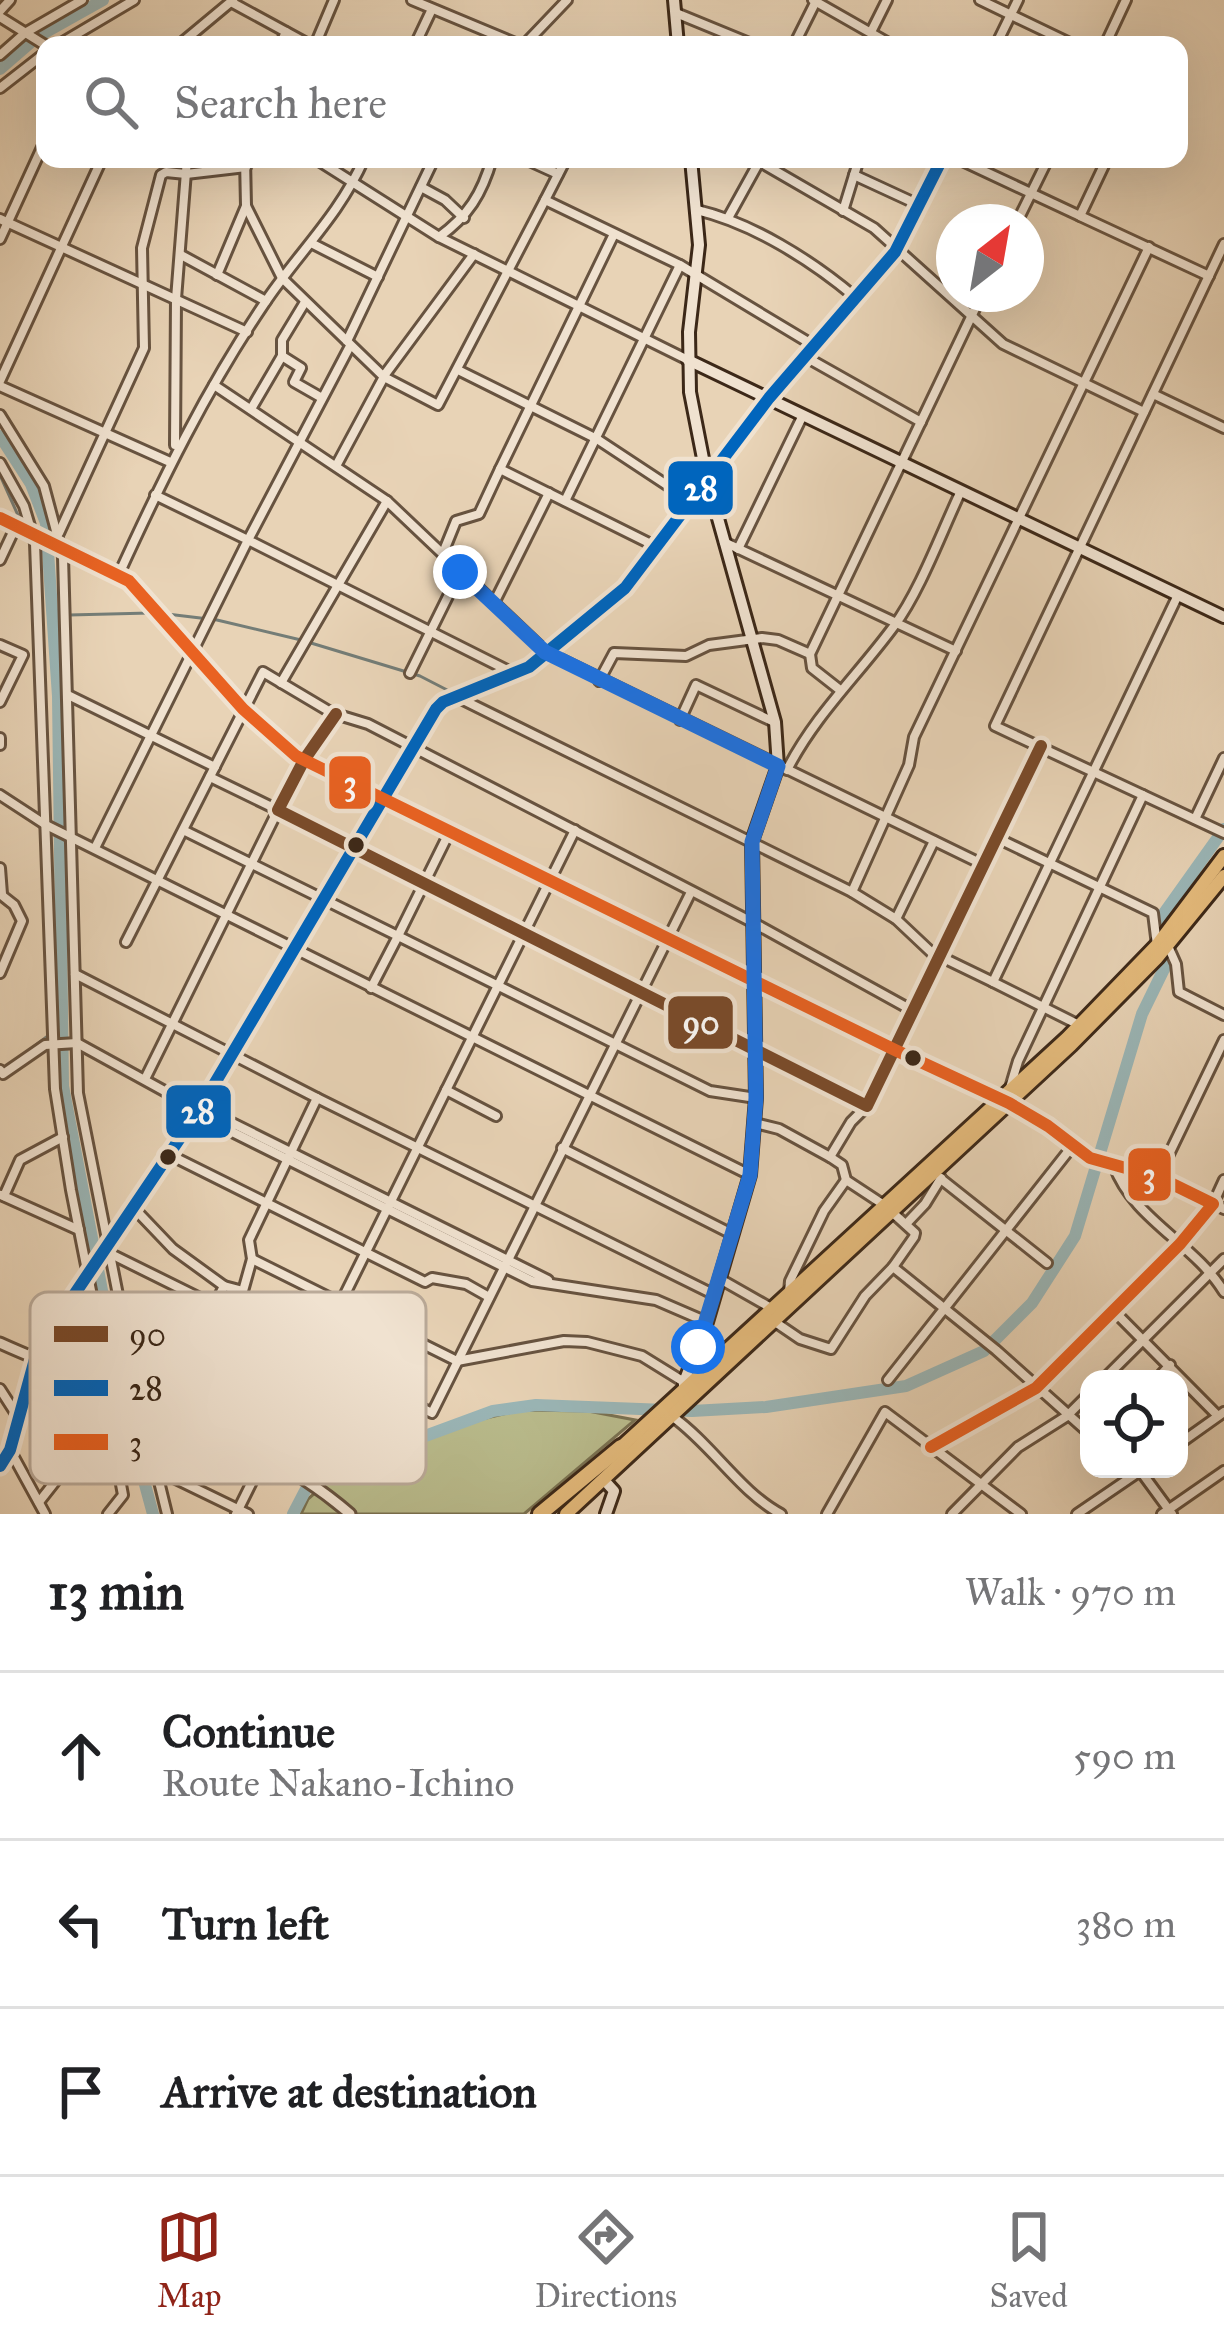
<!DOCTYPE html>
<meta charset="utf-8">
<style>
:root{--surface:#fff;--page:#f2f2f2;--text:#202124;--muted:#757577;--line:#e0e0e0;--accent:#8f2418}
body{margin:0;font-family:"IM FELL Great Primer",serif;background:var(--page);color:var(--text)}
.controls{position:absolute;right:36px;bottom:36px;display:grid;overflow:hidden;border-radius:24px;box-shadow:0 12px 48px #0002}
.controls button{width:108px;height:108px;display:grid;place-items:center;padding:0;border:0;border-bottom:3px solid var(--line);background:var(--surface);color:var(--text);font:60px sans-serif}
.compass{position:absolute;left:936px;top:204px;width:108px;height:108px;border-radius:50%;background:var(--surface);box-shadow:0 12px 48px #0002;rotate:31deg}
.stop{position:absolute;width:36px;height:36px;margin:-27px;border:9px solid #1a73e8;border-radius:50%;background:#fff}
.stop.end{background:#1a73e8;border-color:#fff;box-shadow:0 3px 12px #0008}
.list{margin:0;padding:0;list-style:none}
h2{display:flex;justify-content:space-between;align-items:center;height:156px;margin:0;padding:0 48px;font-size:51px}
h2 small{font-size:39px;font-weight:400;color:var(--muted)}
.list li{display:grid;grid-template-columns:78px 1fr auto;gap:36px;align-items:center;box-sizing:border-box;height:168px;padding:0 48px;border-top:3px solid var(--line)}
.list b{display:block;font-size:45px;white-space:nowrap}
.list p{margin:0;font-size:39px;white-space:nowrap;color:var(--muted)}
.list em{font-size:39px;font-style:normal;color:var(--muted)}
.icon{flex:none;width:66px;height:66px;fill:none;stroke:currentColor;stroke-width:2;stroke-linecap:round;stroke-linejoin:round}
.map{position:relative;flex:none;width:1224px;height:1514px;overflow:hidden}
.search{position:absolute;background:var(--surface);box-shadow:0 12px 48px #0002;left:36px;right:36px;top:36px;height:132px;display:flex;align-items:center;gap:30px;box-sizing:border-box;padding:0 42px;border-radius:24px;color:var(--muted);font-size:45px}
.sheet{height:660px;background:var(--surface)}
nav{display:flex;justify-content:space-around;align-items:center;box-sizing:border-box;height:168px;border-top:3px solid var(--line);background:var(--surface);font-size:33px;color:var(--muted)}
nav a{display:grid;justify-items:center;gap:6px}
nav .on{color:var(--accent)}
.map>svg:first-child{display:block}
.green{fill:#b9bb8c;stroke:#7a7252;stroke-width:3}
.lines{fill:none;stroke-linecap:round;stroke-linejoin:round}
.stream{stroke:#747d77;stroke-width:3}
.river{stroke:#9ab6b7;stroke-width:12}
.minor-casing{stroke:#675340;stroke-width:14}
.tertiary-casing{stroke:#675340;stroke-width:15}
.secondary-casing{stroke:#3c2818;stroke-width:16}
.primary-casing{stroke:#3c2818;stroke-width:18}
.trunk-casing{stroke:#3c2818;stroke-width:20}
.minor{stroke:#f0e2d0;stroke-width:8}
.tertiary{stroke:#f0e2d0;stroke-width:9}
.secondary{stroke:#f0e2d0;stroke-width:10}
.primary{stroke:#e4ba7b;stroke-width:12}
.trunk{stroke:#e4ba7b;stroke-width:14}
.bus-1-casing{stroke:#f0e2d0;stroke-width:21}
.bus-2-casing{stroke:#f0e2d0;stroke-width:21}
.bus-3-casing{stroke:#f0e2d0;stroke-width:21}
.bus-1{stroke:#7a4b2a;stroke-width:12}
.bus-2{stroke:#0065bd;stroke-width:12}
.bus-3{stroke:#e96222;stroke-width:12}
.route{stroke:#1a73e8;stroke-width:15}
.bus-dot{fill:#3c2818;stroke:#f0e2d0;stroke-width:4.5}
.key{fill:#f0e2d0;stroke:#baaa99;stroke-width:3}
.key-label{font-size:33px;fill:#3c2818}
.line-badge{stroke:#f0e2d0;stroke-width:4.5}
.badge-label{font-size:33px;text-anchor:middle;font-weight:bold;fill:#fff}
</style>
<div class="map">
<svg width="1224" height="1514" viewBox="0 0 1224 1514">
<rect width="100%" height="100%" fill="#e8d3b6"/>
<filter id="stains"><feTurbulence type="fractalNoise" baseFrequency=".00167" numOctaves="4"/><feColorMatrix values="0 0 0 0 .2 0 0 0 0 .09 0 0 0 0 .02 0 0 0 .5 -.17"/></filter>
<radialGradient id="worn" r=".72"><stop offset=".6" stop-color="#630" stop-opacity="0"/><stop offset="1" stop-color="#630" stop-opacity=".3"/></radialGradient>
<path class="green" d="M521 1410 588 1411 635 1420 524 1514H301L308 1499 339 1472 456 1425Z"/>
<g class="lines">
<g class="stream">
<path d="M0 475 21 522"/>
<path d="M167 614 217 620 301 640"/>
<path d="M69 615 150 613"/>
<path d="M311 643 420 676 453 693"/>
<path d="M763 844 819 872"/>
<path d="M24 1054 61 1026"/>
</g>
<g class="river">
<path d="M0 69 37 37 103 0"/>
<path d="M0 436 31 484 46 523 58 696 63 1086 125 1411 153 1514"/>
<path d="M293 1514 306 1489 322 1474 493 1411 536 1405 692 1411 766 1407 906 1386 984 1351 1032 1303 1075 1236 1142 1014 1164 969 1162 916 1224 829"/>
</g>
<defs>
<g id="minor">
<path d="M412 0 520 45"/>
<path d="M813 0 892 45"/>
<path d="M980 0 1074 45"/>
<path d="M231 2 310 45"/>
<path d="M0 11 10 0"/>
<path d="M676 13 754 45"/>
<path d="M0 17 45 45"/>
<path d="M872 30 887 0"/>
<path d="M58 45 134 0"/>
<path d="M179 45 233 0"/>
<path d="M280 45 286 32"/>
<path d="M315 45 334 0"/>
<path d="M415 45 432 9"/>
<path d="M524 45 567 0"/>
<path d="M794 45 815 3"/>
<path d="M996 45 1018 0"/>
<path d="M1105 45 1126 0"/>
<path d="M0 55 25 33 82 0"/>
<path d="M0 88 45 53"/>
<path d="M245 159 246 206 282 278 384 377 438 405 545 200 680 265 813 345"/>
<path d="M316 159 439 237 688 360"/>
<path d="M525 159 558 174"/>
<path d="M755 159 874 228 1003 344 1144 412"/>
<path d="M958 159 1080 216"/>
<path d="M1107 159 1080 216 1209 276"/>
<path d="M854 175 919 205"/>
<path d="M421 187 445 200 464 218"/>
<path d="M545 200 566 159"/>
<path d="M697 210C752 223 811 260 855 297"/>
<path d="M843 211 859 159"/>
<path d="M728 218 759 162"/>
<path d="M0 219 247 332"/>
<path d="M1017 222 1048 159"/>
<path d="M614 234 500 469 657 547"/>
<path d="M439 237C468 216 482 194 492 159"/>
<path d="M0 239 45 141"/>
<path d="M313 244 378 277"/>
<path d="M1224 244 995 726 1224 833"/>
<path d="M1149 247 914 737 909 765 852 892 896 919 931 952 993 982 1178 595"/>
<path d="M181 255 266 301"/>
<path d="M217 275 246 206"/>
<path d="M347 341 434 159"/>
<path d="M350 346 248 540 513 673"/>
<path d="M282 356 301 368 294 382 322 398"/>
<path d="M804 356 921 422"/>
<path d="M458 370 597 439 691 501"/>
<path d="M0 381 102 159"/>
<path d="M214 385 387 501 546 652 984 865"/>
<path d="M0 386 170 462"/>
<path d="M1153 394 1224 428"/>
<path d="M769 398 895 252 942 159"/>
<path d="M251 409 282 356V340L305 302"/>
<path d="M0 415 44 486 63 557 78 1093 138 1396 167 1514"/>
<path d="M175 445 176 299 187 159"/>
<path d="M0 463 24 506 35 543 55 1089 71 1190 110 1386"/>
<path d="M336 466 386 373 474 254"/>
<path d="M565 501 680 265"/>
<path d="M59 533 144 348 142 248 161 175 166 172 186 174 246 167"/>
<path d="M724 542 956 651"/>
<path d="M738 549 803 415"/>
<path d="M443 553 456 521 479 514 500 469"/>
<path d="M0 560 16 526"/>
<path d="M119 574C162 480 206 390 264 304 297 254 339 216 364 159"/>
<path d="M494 603 549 493"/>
<path d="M0 645 23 655 0 702"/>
<path d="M810 654 812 668 840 690"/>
<path d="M410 673 460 572"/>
<path d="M599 681 614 653 686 656 709 645 762 638 778 640 810 654 982 294"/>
<path d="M281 683 387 501"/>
<path d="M68 695 215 767"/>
<path d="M457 697 852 892"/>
<path d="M336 714 304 760 278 810 867 1106 1041 746"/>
<path d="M680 720 696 685 774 722"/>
<path d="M0 738V745"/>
<path d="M787 770C815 715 858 675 894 626 920 591 942 531 961 491"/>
<path d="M0 795 46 825 750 1175"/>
<path d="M1195 819 1224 758"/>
<path d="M185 831 398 936 450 831"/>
<path d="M997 838 1153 913 1157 945"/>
<path d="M95 848 248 540 155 495"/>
<path d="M0 868 2 894"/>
<path d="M0 894 14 905 22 921 0 973"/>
<path d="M896 919 934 841"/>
<path d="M126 942 263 672 332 713 368 724 752 922 915 1012"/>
<path d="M1168 946 1176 964 1179 992 1224 1015"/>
<path d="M75 974 317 1098 249 1240 252 1259 243 1291 224 1286 164 1408"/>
<path d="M993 982 1079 1025"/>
<path d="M371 988 398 936 710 1091 756 1098"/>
<path d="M0 1070 3 1074 45 1045 77 1043 199 1110"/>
<path d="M145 1079 278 810 210 777"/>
<path d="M1010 1088 1018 1061 1143 795"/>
<path d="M446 1090 496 1116"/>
<path d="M317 1098 715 1295"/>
<path d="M200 1107 548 1280"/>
<path d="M196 1114 532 1281 656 1300 707 1322"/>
<path d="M755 1123 779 1129 830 1157 851 1122 867 1106"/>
<path d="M562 1148 732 1234"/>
<path d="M168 1154 425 1282 432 1278 466 1284 489 1297"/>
<path d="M830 1157 842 1165 846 1180 884 1205"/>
<path d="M1114 1166C1133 1219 1195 1244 1224 1292"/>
<path d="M1158 1177 1224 1040"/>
<path d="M941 1179 1047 1263"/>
<path d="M1224 1180 1213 1204 1224 1209"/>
<path d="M1 1195 79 1230"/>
<path d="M4 1196 20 1160 63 1137"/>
<path d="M131 1205 173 1249 224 1286"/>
<path d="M906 1224 925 1204 941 1178"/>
<path d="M113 1255 432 1413 691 892"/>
<path d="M252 1259 457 1361 564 1341 587 1342 642 1356 684 1382"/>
<path d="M893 1267 996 1350 1089 1433"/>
<path d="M720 1279 771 1308"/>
<path d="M789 1292 790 1281 824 1211 846 1180"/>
<path d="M1113 1310 1218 1416"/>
<path d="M775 1322 800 1339 831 1349 865 1296 893 1267 914 1237 915 1233 893 1213"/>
<path d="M125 1325 341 1432 366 1381"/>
<path d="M1104 1379 1224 1259"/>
<path d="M1157 1379 1170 1365"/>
<path d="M888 1380 1074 1144"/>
<path d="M102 1384 123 1495 108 1514"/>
<path d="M0 1389 18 1417"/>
<path d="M673 1417C712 1445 741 1493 781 1514"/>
<path d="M1179 1444 1224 1412"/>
<path d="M931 1447 1036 1388 1180 1244 1213 1204 1158 1177 1090 1158 1048 1126 1010 1104"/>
<path d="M10 1450 45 1514"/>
<path d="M153 1468 248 1514"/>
<path d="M1139 1469 1172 1514"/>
<path d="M39 1502 105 1418"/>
<path d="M236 1514 575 830"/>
<path d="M827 1514 885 1412 1021 1514"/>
<path d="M952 1514 1018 1447 1067 1416 1089 1394"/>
<path d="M1077 1514 1143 1469"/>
<path d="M1162 1514 1224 1471"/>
</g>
<g id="tertiary">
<path d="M0 518 129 581 243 709 296 756 1004 1101"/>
<path d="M0 1343C114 1395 254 1430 350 1514"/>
<path d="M0 1466 10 1450 35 1359 53 1326 199 1110 436 709 443 702 529 667 625 588 769 398"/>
</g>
<g id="secondary">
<path d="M674 0 678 45"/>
<path d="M688 360 1224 617"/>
<path d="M684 1395V1382L707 1322 750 1175 756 1098 752 841 778 766 775 722 707 479 690 392 689 332 699 245 691 159"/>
<path d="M604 1480 614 1491 606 1514"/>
</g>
<g id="primary">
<path d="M618 1450 1067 1038 1157 945 1224 856"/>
<path d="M566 1514 1071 1045 1157 958 1224 876"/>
</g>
<path id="trunk" d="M540 1514 621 1447"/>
</defs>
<use href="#minor" class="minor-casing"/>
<use href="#tertiary" class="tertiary-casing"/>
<use href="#secondary" class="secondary-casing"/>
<use href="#primary" class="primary-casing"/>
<use href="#trunk" class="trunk-casing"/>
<use href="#minor" class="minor"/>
<use href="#tertiary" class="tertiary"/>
<use href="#secondary" class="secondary"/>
<use href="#primary" class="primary"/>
<use href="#trunk" class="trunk"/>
<defs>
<path id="bus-1" d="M336 714 304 760 278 810 867 1106 1041 746"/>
<path id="bus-2" d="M0 1466 10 1450 35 1359 53 1326 199 1110 436 709 443 702 529 667 625 588 769 398 895 252 942 159"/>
<path id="bus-3" d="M0 518 129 581 243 709 296 756 895 1050 1009 1103 1048 1126 1090 1158 1158 1177 1213 1204 1180 1244 1036 1388 931 1447"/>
</defs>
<use href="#bus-1" class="bus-1-casing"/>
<use href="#bus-2" class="bus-2-casing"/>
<use href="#bus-3" class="bus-3-casing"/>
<use href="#bus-1" class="bus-1"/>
<use href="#bus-2" class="bus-2"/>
<use href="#bus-3" class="bus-3"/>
</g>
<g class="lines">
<path class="route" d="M460 572 545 652 778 766 752 842 756 1098 750 1175 698 1347"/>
</g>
<g class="bus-dot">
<circle cx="356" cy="845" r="10"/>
<circle cx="913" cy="1058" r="10"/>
<circle cx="168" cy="1157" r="10"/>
</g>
<rect x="30" y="1292" width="396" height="192" rx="18" class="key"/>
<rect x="54" y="1326" width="54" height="16" fill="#7a4b2a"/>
<rect x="54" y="1380" width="54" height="16" fill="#0065bd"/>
<rect x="54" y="1434" width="54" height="16" fill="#e96222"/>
<g class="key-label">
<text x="129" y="1346">90</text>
<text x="129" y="1400">28</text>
<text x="129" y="1454">3</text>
</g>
<g class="line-badge">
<rect x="666" y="459" width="69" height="58" rx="12" fill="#0065bd"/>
<rect x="327" y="754" width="46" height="57" rx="12" fill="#e96222"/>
<rect x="666" y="994" width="69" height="57" rx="12" fill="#7a4b2a"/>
<rect x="164" y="1083" width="69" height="57" rx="12" fill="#0065bd"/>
<rect x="1126" y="1146" width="47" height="57" rx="12" fill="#e96222"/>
</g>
<g class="badge-label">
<text x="701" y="500">28</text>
<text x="350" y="794">3</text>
<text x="701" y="1034">90</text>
<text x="198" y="1123">28</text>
<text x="1149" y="1186">3</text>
</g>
<rect width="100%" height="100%" filter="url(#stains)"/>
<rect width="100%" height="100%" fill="url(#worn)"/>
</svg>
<div class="controls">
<button><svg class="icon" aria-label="locate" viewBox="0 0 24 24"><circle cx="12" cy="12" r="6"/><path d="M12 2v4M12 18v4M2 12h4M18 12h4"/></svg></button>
</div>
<svg class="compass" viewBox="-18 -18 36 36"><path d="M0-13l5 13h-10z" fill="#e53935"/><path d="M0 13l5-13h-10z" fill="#757577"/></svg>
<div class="stop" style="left:698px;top:1347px"></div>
<div class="stop end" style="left:460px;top:572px"></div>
<div class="search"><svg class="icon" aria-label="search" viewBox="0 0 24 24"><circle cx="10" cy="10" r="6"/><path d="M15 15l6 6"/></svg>Search here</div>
</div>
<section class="sheet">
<h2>13 min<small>Walk · 970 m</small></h2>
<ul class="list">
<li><svg class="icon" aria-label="ahead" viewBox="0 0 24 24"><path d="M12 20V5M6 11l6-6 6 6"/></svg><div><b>Continue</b><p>Route Nakano-Ichino</p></div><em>590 m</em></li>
<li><svg class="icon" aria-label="left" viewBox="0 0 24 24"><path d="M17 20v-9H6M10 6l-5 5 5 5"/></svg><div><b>Turn left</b></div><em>380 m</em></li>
<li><svg class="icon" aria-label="arrive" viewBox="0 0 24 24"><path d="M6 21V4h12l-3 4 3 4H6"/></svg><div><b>Arrive at destination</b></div></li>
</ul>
</section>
<nav>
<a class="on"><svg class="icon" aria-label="map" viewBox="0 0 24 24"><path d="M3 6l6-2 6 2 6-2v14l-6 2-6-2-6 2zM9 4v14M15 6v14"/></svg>Map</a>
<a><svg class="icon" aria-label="directions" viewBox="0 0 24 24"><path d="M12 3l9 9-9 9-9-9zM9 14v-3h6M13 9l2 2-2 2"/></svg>Directions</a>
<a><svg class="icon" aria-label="saved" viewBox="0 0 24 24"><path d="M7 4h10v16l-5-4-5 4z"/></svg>Saved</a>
</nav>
